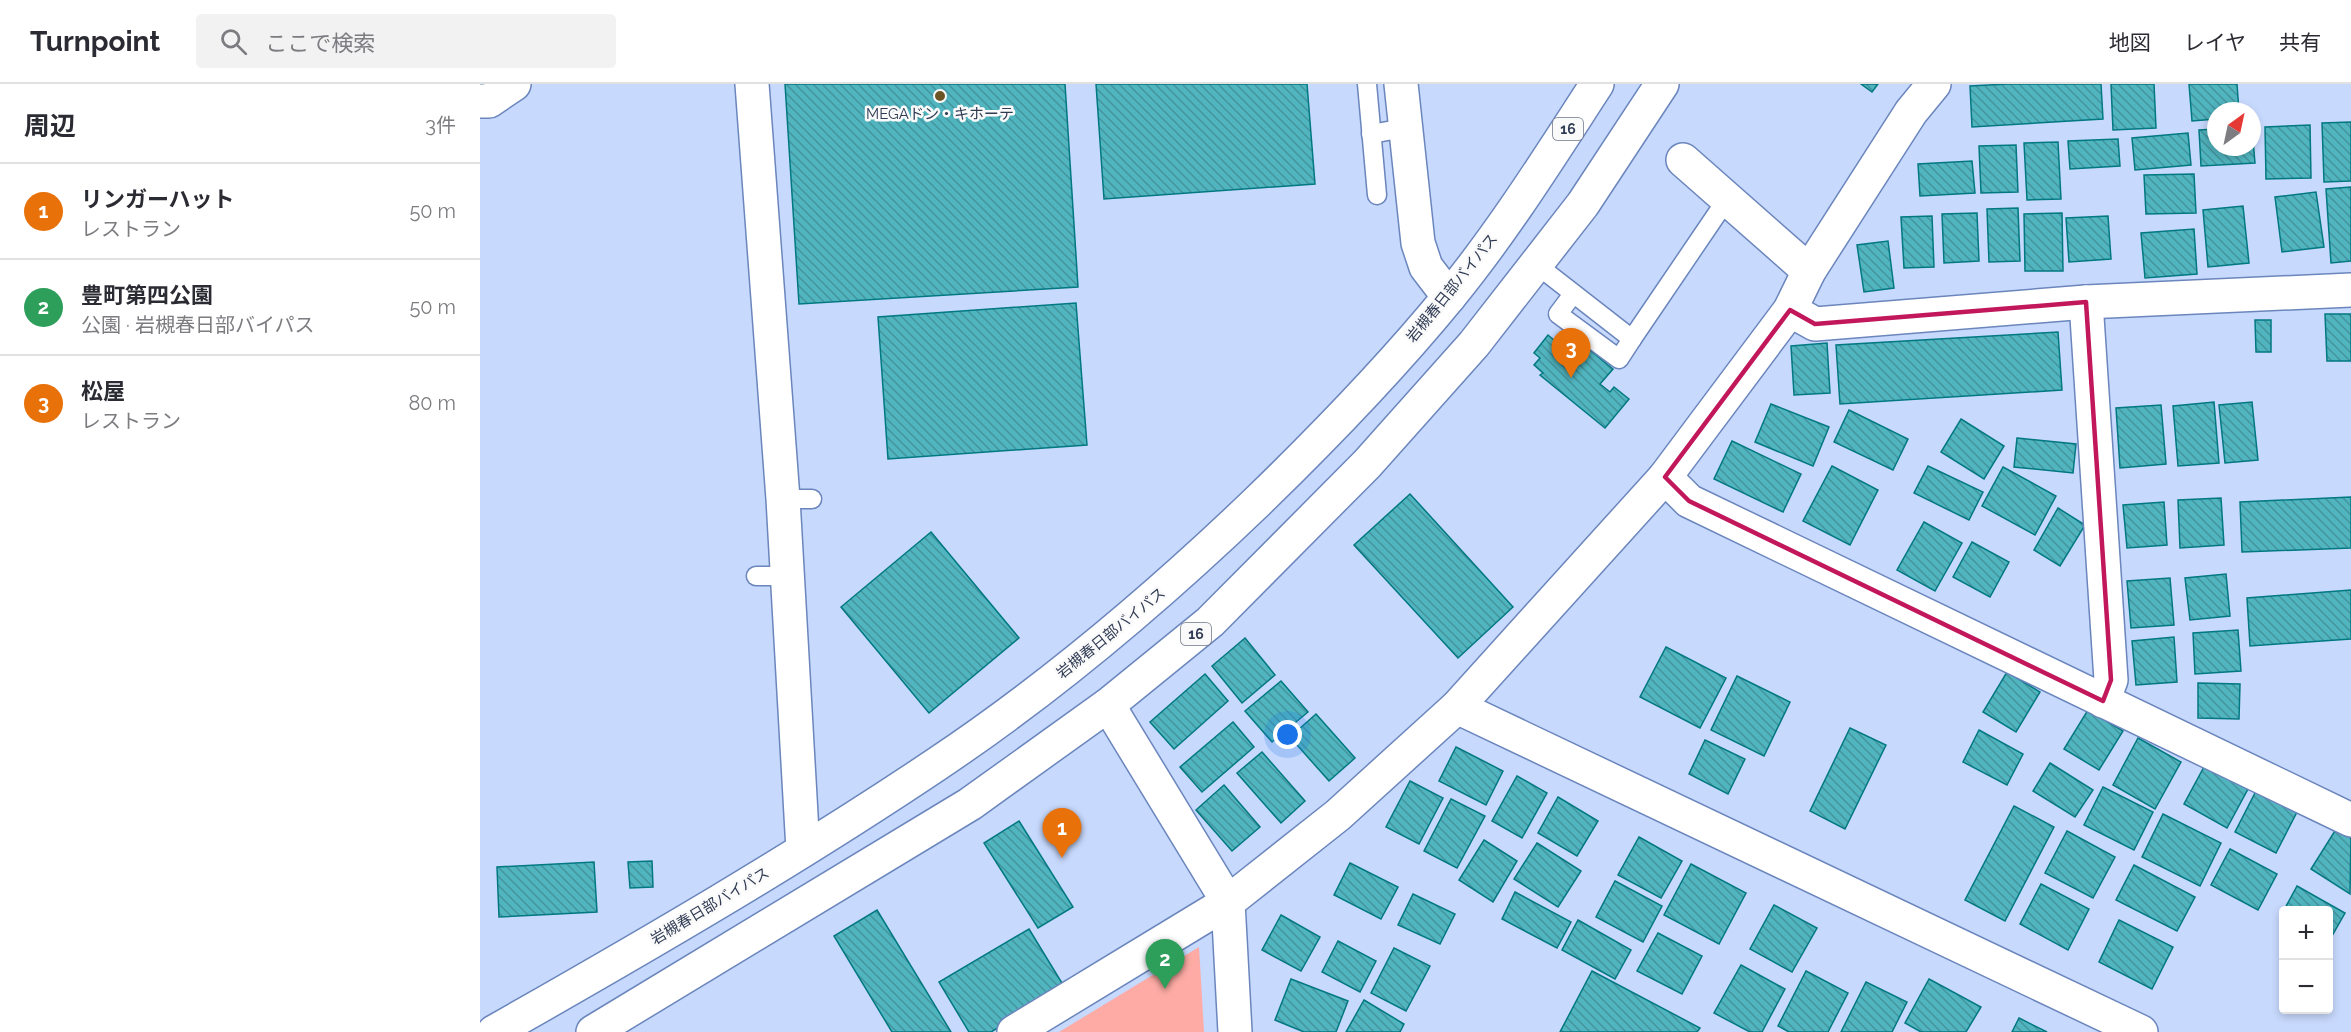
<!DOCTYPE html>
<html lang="ja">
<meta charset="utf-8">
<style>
:root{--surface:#fff;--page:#f2f2f3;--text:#2b2b33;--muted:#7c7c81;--line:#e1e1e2;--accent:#db2777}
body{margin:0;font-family:Raleway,"Noto Sans JP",sans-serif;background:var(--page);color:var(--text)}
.controls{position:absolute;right:18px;bottom:18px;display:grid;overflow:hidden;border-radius:6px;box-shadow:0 3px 9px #0003}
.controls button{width:54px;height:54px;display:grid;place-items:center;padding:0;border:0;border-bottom:2px solid var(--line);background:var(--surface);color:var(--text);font:30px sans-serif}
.compass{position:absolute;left:1727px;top:18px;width:54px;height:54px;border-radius:50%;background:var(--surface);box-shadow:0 3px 9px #0003;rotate:33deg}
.you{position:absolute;left:808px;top:651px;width:21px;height:21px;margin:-15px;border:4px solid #fff;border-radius:50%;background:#1a73e8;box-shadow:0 0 0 9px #1a73e833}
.badge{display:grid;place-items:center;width:39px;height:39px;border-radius:50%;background:var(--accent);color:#fff;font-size:20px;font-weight:700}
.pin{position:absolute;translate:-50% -50px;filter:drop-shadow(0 2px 3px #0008)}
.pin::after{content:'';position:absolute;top:32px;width:21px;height:18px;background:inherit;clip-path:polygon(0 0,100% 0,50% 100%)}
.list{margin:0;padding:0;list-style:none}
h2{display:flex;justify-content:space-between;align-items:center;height:78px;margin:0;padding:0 24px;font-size:26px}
h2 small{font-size:20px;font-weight:400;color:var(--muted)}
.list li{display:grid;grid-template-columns:39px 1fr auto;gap:18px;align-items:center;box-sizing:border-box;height:96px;padding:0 24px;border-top:2px solid var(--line)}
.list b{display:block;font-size:22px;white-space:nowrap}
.list p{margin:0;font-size:20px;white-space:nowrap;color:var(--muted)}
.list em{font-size:20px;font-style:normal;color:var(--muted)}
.icon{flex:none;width:33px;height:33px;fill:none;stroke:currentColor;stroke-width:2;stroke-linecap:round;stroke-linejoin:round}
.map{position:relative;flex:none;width:1871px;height:948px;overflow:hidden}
header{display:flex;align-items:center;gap:36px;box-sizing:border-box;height:84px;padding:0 30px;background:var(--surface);border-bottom:2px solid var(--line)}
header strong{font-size:28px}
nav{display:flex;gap:33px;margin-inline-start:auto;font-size:21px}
.search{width:420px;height:54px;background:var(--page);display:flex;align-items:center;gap:15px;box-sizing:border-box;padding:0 21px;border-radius:6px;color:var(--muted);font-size:22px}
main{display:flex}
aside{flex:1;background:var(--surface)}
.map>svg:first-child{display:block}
.green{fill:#fdaba4}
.building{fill:url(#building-back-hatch);stroke:#027881;stroke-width:1.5}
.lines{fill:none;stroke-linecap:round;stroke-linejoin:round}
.lane-casing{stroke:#6b86bc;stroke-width:21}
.street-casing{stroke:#6b86bc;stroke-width:36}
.secondary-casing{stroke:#6b86bc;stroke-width:36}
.highway-casing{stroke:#6b86bc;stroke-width:36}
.lane{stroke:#fff;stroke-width:18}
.street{stroke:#fff;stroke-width:33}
.secondary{stroke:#fff;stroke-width:33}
.highway{stroke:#fff;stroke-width:33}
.marked{fill:none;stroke:#c2185b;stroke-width:4.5;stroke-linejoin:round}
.poi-dot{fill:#6c5525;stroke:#fafafa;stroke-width:2}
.labels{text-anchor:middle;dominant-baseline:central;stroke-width:5;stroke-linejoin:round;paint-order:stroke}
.shield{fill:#fafafa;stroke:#6d7586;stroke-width:1.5}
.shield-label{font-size:14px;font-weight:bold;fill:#313c54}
.poi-label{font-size:15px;fill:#313c54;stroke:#fafafa}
.street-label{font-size:15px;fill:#313c54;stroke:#fafafa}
</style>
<header>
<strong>Turnpoint</strong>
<div class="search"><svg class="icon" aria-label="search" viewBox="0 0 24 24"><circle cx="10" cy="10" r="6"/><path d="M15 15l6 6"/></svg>ここで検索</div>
<nav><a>地図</a><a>レイヤ</a><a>共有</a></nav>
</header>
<main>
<aside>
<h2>周辺<small>3件</small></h2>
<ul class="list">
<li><span class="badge" style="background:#e8710a">1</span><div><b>リンガーハット</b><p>レストラン</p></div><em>50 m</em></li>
<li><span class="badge" style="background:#2e9e5b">2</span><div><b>豊町第四公園</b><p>公園 · 岩槻春日部バイパス</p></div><em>50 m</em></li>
<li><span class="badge" style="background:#e8710a">3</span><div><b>松屋</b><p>レストラン</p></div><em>80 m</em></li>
</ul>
</aside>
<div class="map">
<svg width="1871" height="948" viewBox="0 0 1871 948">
<defs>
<pattern id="building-back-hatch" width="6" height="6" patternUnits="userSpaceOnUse" patternTransform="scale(1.5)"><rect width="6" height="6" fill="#51b5bf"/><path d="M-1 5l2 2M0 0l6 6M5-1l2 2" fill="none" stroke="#44949e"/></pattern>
</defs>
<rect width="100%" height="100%" fill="#c7d9fd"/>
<path class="green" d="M719 863 724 948H579Z"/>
<g class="building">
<path d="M305 0H585L598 203 319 220Z"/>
<path d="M616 0H827L835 100 624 115Z"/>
<path d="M1381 0H1398L1392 8Z"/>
<path d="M1528 0H1621L1623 35 1492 43 1490 2Z"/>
<path d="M1631 0H1674L1676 44 1633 46Z"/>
<path d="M1709 0H1757L1759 27H1736V35L1712 37Z"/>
<path d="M1871 38V97L1844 98 1842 39Z"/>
<path d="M1830 41 1831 94 1786 95 1785 43Z"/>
<path d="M1772 44 1775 79 1721 82 1719 46 1736 45V63H1772Z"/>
<path d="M1708 49 1711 81 1655 86 1652 54Z"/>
<path d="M1638 55 1640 82 1590 85 1588 57Z"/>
<path d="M1578 58 1581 115 1547 116 1544 59Z"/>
<path d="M1536 61 1538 108 1501 109 1499 62Z"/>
<path d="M1492 77 1495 109 1440 112 1438 80Z"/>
<path d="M1714 90 1716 129 1666 130 1664 91Z"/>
<path d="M1871 103V177L1851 179 1846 105Z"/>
<path d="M1836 108 1844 163 1802 168 1795 113Z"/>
<path d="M1763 122 1769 179 1728 183 1723 126Z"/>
<path d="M1538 124 1540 177 1509 178 1507 125Z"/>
<path d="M1497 129 1499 177 1464 179 1462 130Z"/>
<path d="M1582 129 1583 187H1545L1544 130Z"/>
<path d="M1452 132 1454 183 1424 184 1421 133Z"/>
<path d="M1628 132 1631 175 1589 178 1586 134Z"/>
<path d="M1714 145 1717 190 1665 194 1661 149Z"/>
<path d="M1408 157 1414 204 1384 208 1377 161Z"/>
<path d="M596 219 607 361 408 375 398 233Z"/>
<path d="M1845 230H1871V277H1847Z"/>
<path d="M1775 236H1791V268H1776Z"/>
<path d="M1084 245 1133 285 1120 300 1130 308 1134 303 1149 315 1125 344 1060 291 1063 289 1054 281 1060 274 1054 269 1068 251 1075 257Z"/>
<path d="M1578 248 1582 306 1360 320 1356 261Z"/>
<path d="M1347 259 1350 309 1314 311 1311 262Z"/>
<path d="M1734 318 1739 379 1698 382 1693 322Z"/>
<path d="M1772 318 1778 376 1745 379 1739 321Z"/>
<path d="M1291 320 1349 343 1333 382 1275 358Z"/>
<path d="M1681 321 1686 380 1640 384 1636 324Z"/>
<path d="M1369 326 1428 355 1413 386 1354 358Z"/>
<path d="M1481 335 1524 362 1504 395 1461 368Z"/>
<path d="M1537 354 1596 360 1593 389 1534 383Z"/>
<path d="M1252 357 1321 390 1303 428 1234 395Z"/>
<path d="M1352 382 1398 406 1370 461 1323 437Z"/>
<path d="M1448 382 1503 408 1489 436 1434 409Z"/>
<path d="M1523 383 1576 412 1555 451 1502 422Z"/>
<path d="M930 410 1033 523 978 574 874 461Z"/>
<path d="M1871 413V464L1762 468 1760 418Z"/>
<path d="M1741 414 1744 461 1700 464 1698 416Z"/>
<path d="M1684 418 1687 461 1647 464 1643 421Z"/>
<path d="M1578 424 1605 441 1580 482 1554 466Z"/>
<path d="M1444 438 1482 459 1455 507 1417 486Z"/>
<path d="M451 448 539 554 449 629 361 523Z"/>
<path d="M1492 458 1529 478 1510 513 1473 493Z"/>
<path d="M1746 490 1750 532 1710 536 1705 494Z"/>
<path d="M1690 494 1694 541 1651 544 1647 497Z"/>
<path d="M1871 506V555L1770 562 1767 514Z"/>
<path d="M1758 546 1761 587 1715 590 1713 549Z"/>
<path d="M1694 553 1697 598 1656 601 1652 557Z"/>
<path d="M765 554 795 591 762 619 732 582Z"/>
<path d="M1186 563 1246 594 1220 644 1160 613Z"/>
<path d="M1527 588 1560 608 1536 648 1503 628Z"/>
<path d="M725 590 748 617 694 665 670 638Z"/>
<path d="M1257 592 1310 618 1284 672 1231 646Z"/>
<path d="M801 597 828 628 792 658 765 627Z"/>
<path d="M1718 599 1760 600 1759 635 1718 634Z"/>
<path d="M1608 626 1643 647 1619 686 1584 665Z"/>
<path d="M836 630 875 674 849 697 810 653Z"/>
<path d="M753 638 774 663 722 708 700 683Z"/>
<path d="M1370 644 1406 661 1365 745 1330 727Z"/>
<path d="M1499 646 1543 670 1527 701 1483 678Z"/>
<path d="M1658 654 1701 678 1675 725 1633 701Z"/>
<path d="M1225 656 1265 675 1248 710 1209 690Z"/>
<path d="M976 663 1023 687 1006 721 959 697Z"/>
<path d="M782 668 825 717 801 739 757 689Z"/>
<path d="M1570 679 1613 706 1595 733 1553 707Z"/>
<path d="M1725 681 1768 705 1747 744 1704 720Z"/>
<path d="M1037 692 1067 709 1042 754 1012 737Z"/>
<path d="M930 697 963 714 939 760 906 743Z"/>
<path d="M744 701 780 743 752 767 716 726Z"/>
<path d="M1623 703 1673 728 1654 766 1604 741Z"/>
<path d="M1776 707 1817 728 1796 769 1755 748Z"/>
<path d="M1078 713 1118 737 1097 772 1058 749Z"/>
<path d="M971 715 1005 732 977 784 944 767Z"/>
<path d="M1534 722 1574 743 1525 837 1485 816Z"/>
<path d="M1683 730 1741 759 1720 802 1662 773Z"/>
<path d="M539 737 593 823 558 844 504 759Z"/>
<path d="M1858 742 1871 750 1870 810 1831 785Z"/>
<path d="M1587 747 1635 773 1613 814 1565 789Z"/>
<path d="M1159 753 1202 777 1181 814 1138 791Z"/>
<path d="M1004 756 1037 777 1013 818 979 796Z"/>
<path d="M1057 759 1101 787 1078 823 1034 795Z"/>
<path d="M1750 765 1797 790 1778 826 1731 801Z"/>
<path d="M172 777 173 803 150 804 148 778Z"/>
<path d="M114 778 117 828 19 833 17 783Z"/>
<path d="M870 779 918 803 901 835 854 811Z"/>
<path d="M1211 780 1266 809 1239 860 1184 831Z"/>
<path d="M1654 781 1715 813 1697 847 1636 816Z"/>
<path d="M1135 797 1182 822 1163 858 1116 833Z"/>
<path d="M1561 800 1609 825 1588 866 1540 840Z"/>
<path d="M1817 802 1865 829 1848 859V826H1804Z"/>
<path d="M1035 808 1091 838 1077 864 1022 835Z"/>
<path d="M933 810 975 830 960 860 918 841Z"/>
<path d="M1294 821 1337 844 1312 888 1270 865Z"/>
<path d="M397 826 471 948H412L354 852Z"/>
<path d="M801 831 840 853 821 887 782 866Z"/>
<path d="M1098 836 1151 866 1135 895 1082 866Z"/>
<path d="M1639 836 1693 863 1672 905 1619 878Z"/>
<path d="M549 845 585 904 511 948H489L459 898Z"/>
<path d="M1178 849 1222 872 1202 910 1157 887Z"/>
<path d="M858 857 896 877 880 908 842 888Z"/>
<path d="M914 864 950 882 926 927 891 909Z"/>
<path d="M1261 881 1305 905 1282 948H1270L1234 929Z"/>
<path d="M1112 887 1220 944 1217 948H1080Z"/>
<path d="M1326 887 1368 909 1348 948H1309L1298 942Z"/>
<path d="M811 895 868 917 856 948H824L795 936Z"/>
<path d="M1449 895 1501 923 1486 948H1441L1425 939Z"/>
<path d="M1386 898 1427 918 1412 948H1361Z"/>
<path d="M884 916 924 940 920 948H866Z"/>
<path d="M1539 934 1567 948H1532Z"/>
</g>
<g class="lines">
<defs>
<g id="lane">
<path d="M887 0 897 111"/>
<path d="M891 50 924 44"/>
<path d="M1057 181 1152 255 1247 115"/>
<path d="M1093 210 1078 230 1139 275 1152 255"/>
<path d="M303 415H332"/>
<path d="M276 492H308"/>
</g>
<g id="street">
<path d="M272 0 303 415 323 766"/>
<path d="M0 17H9L34 0"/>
<path d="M1203 76 1329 187"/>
<path d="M1606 218 1631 596 1623 617"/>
<path d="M1310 226 1335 240 1606 218 1871 206"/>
<path d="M1185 393 1209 417 1871 736"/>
<path d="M628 621 748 818"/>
<path d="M534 948 748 818 858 731 977 623 1185 393 1310 226 1329 187 1431 28 1454 0"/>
</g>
<g id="secondary">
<path d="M921 0 938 159 946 183 969 213"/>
<path d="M977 623 1661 948"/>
<path d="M748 818 755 948"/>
</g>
<g id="highway">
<path d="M14 948C164 863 314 776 457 680 572 603 678 513 777 418 844 353 910 285 969 213 1024 146 1070 72 1117 0"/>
<path d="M113 948 490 720 628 621 730 538 887 380 994 260 1103 120 1182 0"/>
</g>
</defs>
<use href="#lane" class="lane-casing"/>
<use href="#street" class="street-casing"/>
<use href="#secondary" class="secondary-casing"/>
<use href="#highway" class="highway-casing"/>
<use href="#lane" class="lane"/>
<use href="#street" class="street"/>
<use href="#secondary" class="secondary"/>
<use href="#highway" class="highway"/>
</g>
<path class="marked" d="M1606 218 1631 596 1623 617 1209 417 1185 393 1310 226 1335 240Z"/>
<circle class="poi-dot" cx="460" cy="12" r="6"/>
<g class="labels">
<g class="shield">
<rect x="1073" y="34" width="30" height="22" rx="4.5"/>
<rect x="701" y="539" width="30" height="22" rx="4.5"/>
</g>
<g class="shield-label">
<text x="1088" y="45">16</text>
<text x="716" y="550">16</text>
</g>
<g class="poi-label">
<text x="460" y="30">MEGAドン・キホーテ</text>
</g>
<g class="street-label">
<text transform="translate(972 204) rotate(-51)">岩槻春日部バイパス</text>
<text transform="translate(631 549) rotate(-39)">岩槻春日部バイパス</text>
<text transform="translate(230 822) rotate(-31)">岩槻春日部バイパス</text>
</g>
</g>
</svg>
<div class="controls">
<button>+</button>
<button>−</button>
</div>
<svg class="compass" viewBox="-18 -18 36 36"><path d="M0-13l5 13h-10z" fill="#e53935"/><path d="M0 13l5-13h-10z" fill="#7c7c81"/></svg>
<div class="you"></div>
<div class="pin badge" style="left:582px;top:774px;background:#e8710a">1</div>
<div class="pin badge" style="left:685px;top:905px;background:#2e9e5b">2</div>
<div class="pin badge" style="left:1091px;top:294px;background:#e8710a">3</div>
</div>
</main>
